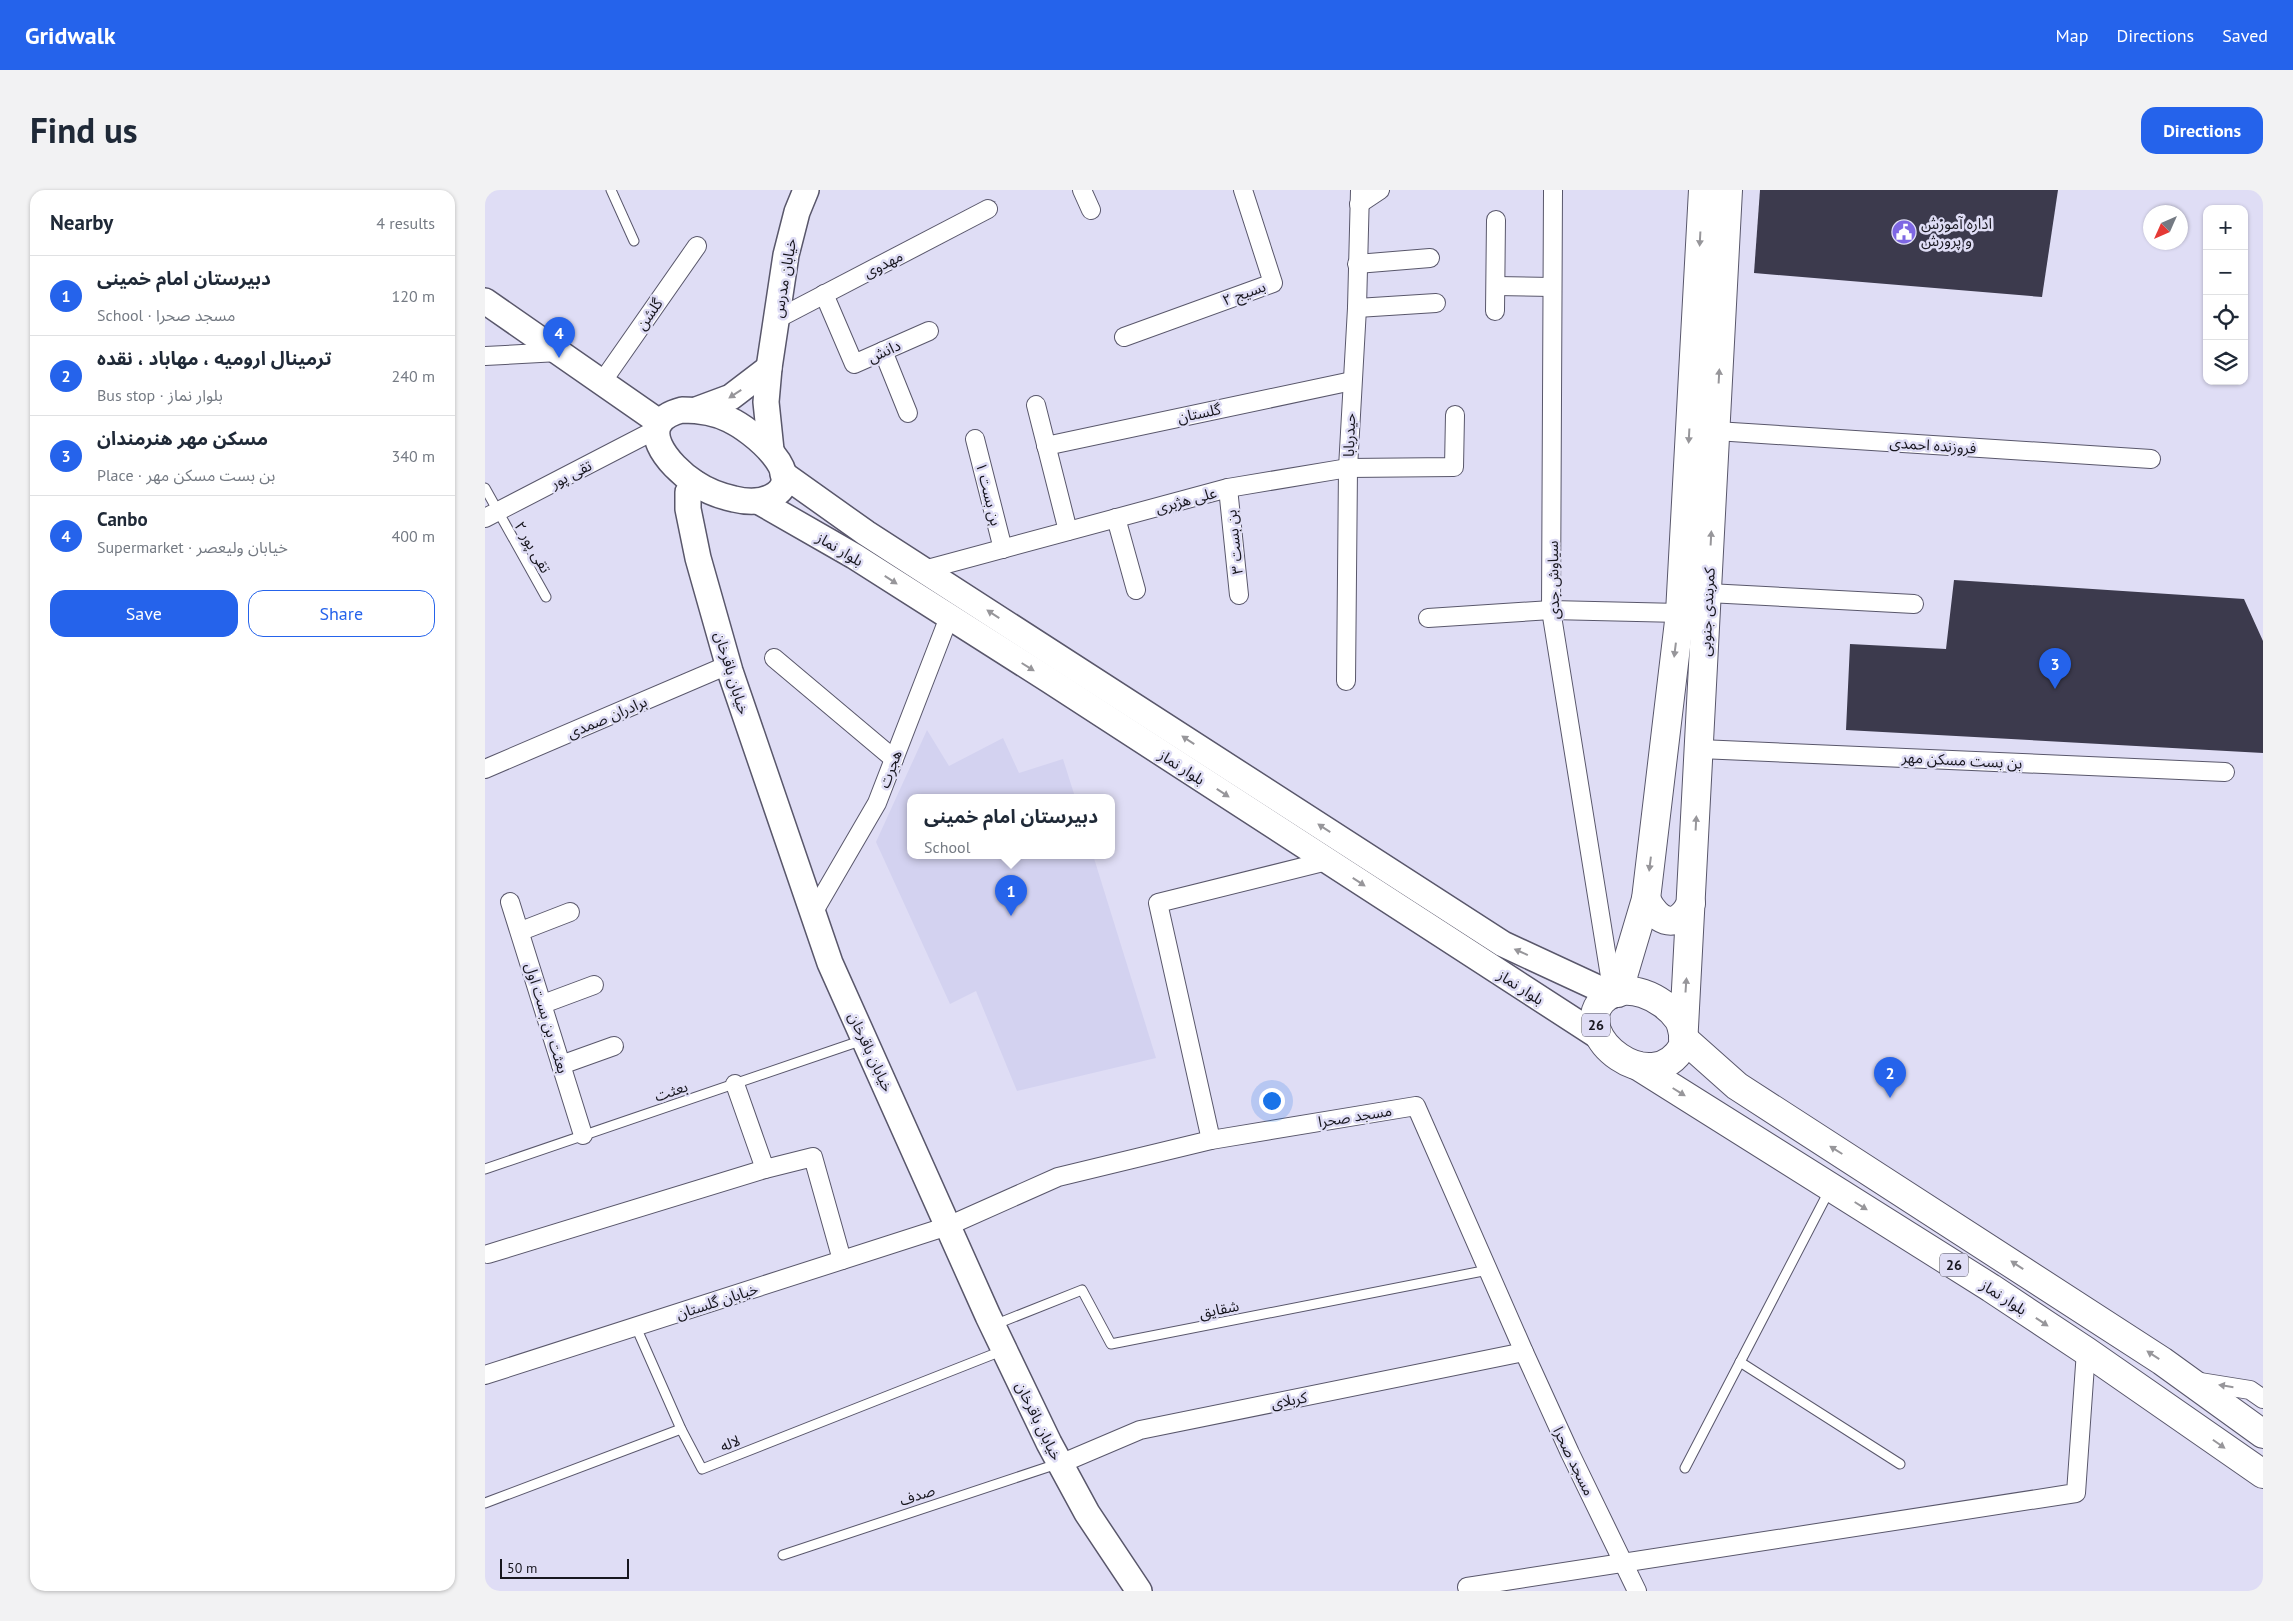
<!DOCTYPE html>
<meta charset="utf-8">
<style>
:root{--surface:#fff;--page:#f2f2f3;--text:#1f2937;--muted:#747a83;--line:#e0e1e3;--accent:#2563eb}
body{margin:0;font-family:"PT Sans","Noto Sans Arabic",sans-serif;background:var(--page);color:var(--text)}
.controls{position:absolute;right:15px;top:15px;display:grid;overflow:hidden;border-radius:10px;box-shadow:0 1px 4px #0004}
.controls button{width:45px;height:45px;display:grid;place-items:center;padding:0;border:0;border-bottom:1px solid var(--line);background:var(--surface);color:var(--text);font:25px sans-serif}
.compass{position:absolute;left:1658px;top:15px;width:45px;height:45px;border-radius:50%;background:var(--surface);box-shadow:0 1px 4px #0004;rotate:225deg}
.scale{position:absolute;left:15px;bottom:12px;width:129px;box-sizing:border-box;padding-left:5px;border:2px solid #17161e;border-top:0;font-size:14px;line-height:18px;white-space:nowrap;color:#17161e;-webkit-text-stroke:4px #dfddf5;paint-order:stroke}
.you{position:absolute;left:786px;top:910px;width:18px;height:18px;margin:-12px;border:4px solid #fff;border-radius:50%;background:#1a73e8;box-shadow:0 0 0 8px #1a73e833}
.badge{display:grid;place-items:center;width:32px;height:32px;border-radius:50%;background:var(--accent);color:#fff;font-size:16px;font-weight:700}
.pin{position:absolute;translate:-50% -41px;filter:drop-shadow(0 1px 2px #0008)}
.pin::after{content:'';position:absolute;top:26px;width:18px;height:15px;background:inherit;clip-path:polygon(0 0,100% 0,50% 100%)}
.popup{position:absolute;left:422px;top:604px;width:208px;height:65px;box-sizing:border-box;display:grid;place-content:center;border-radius:10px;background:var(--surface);filter:drop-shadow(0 1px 4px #0005);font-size:16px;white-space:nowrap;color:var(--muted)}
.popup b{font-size:19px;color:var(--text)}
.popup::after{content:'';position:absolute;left:50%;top:100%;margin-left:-10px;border:10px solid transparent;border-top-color:var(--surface)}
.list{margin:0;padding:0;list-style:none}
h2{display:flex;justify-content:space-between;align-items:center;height:65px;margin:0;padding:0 20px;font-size:21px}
h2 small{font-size:16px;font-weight:400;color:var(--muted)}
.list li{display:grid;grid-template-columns:32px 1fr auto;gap:15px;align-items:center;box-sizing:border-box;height:80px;padding:0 20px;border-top:1px solid var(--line)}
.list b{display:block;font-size:19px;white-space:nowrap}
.list p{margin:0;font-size:16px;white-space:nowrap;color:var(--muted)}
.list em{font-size:16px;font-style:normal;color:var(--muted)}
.actions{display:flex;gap:10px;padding:15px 20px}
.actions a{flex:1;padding:11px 0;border:1px solid var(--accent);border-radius:15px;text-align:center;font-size:18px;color:var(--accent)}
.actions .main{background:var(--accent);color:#fff}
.icon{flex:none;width:28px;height:28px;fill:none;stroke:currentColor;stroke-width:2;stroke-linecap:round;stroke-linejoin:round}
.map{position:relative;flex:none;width:1778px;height:1401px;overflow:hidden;border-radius:15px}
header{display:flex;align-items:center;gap:30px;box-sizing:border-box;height:70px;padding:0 25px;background:var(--accent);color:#fff}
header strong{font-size:24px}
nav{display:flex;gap:28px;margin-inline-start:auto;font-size:18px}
.intro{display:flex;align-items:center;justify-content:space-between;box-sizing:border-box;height:120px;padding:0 30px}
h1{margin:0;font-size:35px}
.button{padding:12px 22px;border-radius:15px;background:var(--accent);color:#fff;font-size:18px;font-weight:700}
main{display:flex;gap:30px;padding:0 30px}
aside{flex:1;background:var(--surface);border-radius:15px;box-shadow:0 1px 4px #0004}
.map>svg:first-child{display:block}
.built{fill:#d3d2f0}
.building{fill:#3c3a4d}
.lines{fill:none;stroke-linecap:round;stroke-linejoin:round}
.lane-casing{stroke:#59576b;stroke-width:11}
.street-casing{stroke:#59576b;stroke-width:20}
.secondary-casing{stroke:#59576b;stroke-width:28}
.primary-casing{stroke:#59576b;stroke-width:30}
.lane{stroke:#fff;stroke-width:9}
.street{stroke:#fff;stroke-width:18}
.secondary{stroke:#fff;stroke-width:25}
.primary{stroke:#fff;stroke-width:28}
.oneway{fill:#97969a}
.labels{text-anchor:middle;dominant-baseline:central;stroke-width:5;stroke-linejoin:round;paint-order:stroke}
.shield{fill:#dfddf5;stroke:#53525e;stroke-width:1}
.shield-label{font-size:14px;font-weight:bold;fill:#17161e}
.poi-label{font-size:15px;fill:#17161e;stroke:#dfddf5;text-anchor:start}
.street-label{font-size:15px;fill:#17161e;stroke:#dfddf5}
</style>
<header>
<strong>Gridwalk</strong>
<nav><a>Map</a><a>Directions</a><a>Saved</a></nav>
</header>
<div class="intro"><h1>Find us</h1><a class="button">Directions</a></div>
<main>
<aside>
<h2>Nearby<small>4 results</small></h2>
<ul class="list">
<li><span class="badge">1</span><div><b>دبیرستان امام خمینی</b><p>School · مسجد صحرا</p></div><em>120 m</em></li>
<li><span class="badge">2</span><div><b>ترمینال ارومیه ، مهاباد ، نقده</b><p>Bus stop · بلوار نماز</p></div><em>240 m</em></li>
<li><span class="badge">3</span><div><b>مسکن مهر هنرمندان</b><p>Place · بن بست مسکن مهر</p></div><em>340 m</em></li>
<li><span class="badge">4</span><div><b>Canbo</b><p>Supermarket · خیابان ولیعصر</p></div><em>400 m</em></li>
</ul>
<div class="actions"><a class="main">Save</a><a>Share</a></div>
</aside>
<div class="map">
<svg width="1778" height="1401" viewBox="0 0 1778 1401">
<rect width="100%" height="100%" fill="#dfddf5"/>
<path class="built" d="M442 540 464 576 518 548 534 583 578 569 590 607H426V665H608L671 868 532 901 491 801 465 814 391 652Z"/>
<g class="building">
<path d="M1275 0H1573L1557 107 1269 83Z"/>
<path d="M1469 390 1759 409 1778 451V563L1361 540 1365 454 1461 459Z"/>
</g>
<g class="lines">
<defs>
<g id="lane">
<path d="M126 0 149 51"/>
<path d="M0 298 61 407"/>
<path d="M0 979 378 850"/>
<path d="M509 1135 597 1100 626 1154 1003 1080"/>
<path d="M151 1137 196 1239"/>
<path d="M1255 1172 1415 1274"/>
<path d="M1200 1278 1344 1001"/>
<path d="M0 1313 196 1239 217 1279 519 1160"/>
<path d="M298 1365 572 1274"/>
</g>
<g id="street">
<path d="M597 0 606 20"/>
<path d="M1068 0 1066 420 1128 805"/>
<path d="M874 14 895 0"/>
<path d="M872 74 945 68"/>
<path d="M1011 96 1067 97"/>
<path d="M339 104 369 174 444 141"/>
<path d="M872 118 951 113"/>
<path d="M1010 121 1011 30"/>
<path d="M292 129 503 19"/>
<path d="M639 147 788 93 758 0"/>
<path d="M398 161 423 223"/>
<path d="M0 166 74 162"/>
<path d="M117 192 212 56"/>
<path d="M551 215 583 341"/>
<path d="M1231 241 1666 269"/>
<path d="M490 249 518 359"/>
<path d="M561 256 867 191"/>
<path d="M743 298 754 405"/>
<path d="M0 328 172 239"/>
<path d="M631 328 651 400"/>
<path d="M439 380 743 298 863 278 969 277 970 225"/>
<path d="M1223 403 1429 414"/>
<path d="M943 428 1066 420 1195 423"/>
<path d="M289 468 409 569"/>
<path d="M861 491 863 278 872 118 875 0"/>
<path d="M1215 559 1740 582"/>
<path d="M0 579 243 475"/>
<path d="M842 671 673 713 726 950 931 916 1039 1162 1085 1263 1152 1401"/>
<path d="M25 712 98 945"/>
<path d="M328 723 392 613 464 427"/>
<path d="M36 741 85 722"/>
<path d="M58 814 109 795"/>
<path d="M76 875 129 856"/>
<path d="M250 894 280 979 328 967 357 1070"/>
<path d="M3 1064 280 979"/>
<path d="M0 1185 463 1036 573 987 726 950"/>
<path d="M1709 1191 1765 1200 1778 1209"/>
<path d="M575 1274 655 1240 1039 1162"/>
<path d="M982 1397 1591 1303 1601 1161"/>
</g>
<g id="secondary">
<path d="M0 111 174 232"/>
<path d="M197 220C214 220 230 222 245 230 265 239 326 287 286 307 274 313 261 312 249 309 235 306 222 301 210 293 184 276 146 233 197 220Z"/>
<path d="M211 220 246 207 284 178"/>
<path d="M286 260 281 212 284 178 301 65 312 22 321 0"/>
<path d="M298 284 381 343 1018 754 1128 805"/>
<path d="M210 293 203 302V319L213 368 245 481 345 773 503 1126 564 1253 602 1323 654 1401"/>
<path d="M273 311 369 366 564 490 1116 848"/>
</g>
<g id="primary">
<path d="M1161 709C1173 734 1193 740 1206 713"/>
<path d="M1133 803 1161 709 1195 423 1218 0"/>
<path d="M1198 844C1197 839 1196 833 1193 829 1179 808 1139 788 1117 811 1085 845 1167 911 1198 856L1243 0"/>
<path d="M1198 848 1252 896 1677 1171 1778 1244"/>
<path d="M1153 876 1506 1098 1601 1161 1778 1284"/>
</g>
</defs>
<use href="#lane" class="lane-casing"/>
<use href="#street" class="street-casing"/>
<use href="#secondary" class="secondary-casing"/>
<use href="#primary" class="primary-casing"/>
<use href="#lane" class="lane"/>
<use href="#street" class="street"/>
<use href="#secondary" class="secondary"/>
<use href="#primary" class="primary"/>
</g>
<defs><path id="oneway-solid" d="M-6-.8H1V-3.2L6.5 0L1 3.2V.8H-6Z" transform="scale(1.25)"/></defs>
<g class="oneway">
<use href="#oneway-solid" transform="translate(1215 49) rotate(93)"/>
<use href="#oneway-solid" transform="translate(1234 186) rotate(-87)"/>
<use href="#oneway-solid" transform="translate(250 204) rotate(147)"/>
<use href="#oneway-solid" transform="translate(1204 246) rotate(93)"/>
<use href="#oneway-solid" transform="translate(1226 348) rotate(-87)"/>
<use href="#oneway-solid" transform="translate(406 390) rotate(33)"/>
<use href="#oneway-solid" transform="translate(508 424) rotate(-147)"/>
<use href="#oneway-solid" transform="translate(1190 460) rotate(97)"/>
<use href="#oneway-solid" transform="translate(543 477) rotate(32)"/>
<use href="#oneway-solid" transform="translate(703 550) rotate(-147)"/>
<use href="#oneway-solid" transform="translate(738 603) rotate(33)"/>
<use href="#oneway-solid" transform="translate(1211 633) rotate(-87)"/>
<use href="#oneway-solid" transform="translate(839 638) rotate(-147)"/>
<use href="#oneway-solid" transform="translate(1165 674) rotate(97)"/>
<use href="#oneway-solid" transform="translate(874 692) rotate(33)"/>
<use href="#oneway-solid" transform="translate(1036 762) rotate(-156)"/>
<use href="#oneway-solid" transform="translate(1201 795) rotate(-86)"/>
<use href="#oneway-solid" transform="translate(1194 902) rotate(32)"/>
<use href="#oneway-solid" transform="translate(1351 960) rotate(-148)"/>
<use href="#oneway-solid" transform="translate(1376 1016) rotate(32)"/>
<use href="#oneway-solid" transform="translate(1532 1075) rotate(-147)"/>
<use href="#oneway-solid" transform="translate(1557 1132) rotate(34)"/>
<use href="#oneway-solid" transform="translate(1668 1165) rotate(-147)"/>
<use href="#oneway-solid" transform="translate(1741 1196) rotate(-171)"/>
<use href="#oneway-solid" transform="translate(1734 1254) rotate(35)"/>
</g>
<defs>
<symbol id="civic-disc" viewBox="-11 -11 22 22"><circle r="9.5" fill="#7e67e3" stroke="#dfddf5"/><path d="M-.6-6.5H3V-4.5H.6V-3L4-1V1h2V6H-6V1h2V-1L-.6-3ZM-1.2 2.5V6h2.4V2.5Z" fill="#fff"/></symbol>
</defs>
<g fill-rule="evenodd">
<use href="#civic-disc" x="1405" y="28" width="28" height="28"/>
</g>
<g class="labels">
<g class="shield">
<rect x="1097" y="823.5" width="28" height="23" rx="4"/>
<rect x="1455" y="1063.5" width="28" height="23" rx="4"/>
</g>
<g class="shield-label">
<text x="1111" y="835">26</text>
<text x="1469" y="1075">26</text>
</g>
<g class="poi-label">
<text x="1436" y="33">اداره آموزش<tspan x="1436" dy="17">و پرورش</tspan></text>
</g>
<g class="street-label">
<text transform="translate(398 74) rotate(-27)">مهدوی</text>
<text transform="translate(299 88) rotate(-80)">خیابان مدرس</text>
<text transform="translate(759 103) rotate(-20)">بسیج ۲</text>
<text transform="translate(164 124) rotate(-55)">گلشن</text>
<text transform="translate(399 161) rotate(-24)">دانش</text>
<text transform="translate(714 223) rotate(-12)">گلستان</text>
<text transform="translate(864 245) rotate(-88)">حیدربابا</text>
<text transform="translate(1448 255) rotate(4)">فروزنده احمدی</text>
<text transform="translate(86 284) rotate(-27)">تقی پور</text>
<text transform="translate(504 304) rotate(76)">بن بست ۱</text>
<text transform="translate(701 310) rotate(-15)">علی هژبری</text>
<text transform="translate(749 352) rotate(-96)">بن بست ۳</text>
<text transform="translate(48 357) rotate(60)">تقی پور ۲</text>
<text transform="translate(355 359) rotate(31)">بلوار نماز</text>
<text transform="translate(1068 390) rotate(-91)">سیاوش جدی</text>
<text transform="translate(1222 422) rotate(-87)">کمربندی جنوبی</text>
<text transform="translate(247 483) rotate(73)">خیابان باقرخان</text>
<text transform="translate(122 527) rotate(-23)">برادران صمدی</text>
<text transform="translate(1477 570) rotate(3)">بن بست مسکن مهر</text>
<text transform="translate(697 577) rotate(33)">بلوار نماز</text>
<text transform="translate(405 579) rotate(-69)">هجرت</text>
<text transform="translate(1036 797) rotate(33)">بلوار نماز</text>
<text transform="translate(62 828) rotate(73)">بعثت بن بست اول</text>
<text transform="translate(386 862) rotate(65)">خیابان باقرخان</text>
<text transform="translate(186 901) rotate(-19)">بعثت</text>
<text transform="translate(870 926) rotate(-9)">مسجد صحرا</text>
<text transform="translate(1519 1107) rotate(33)">بلوار نماز</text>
<text transform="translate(232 1111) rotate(-18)">خیابان گلستان</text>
<text transform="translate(734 1119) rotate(-11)">شقایق</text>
<text transform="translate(804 1210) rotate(-11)">کربلای</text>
<text transform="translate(554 1231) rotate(64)">خیابان باقرخان</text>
<text transform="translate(245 1253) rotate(-21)">لاله</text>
<text transform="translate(1089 1271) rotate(64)">مسجد صحرا</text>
<text transform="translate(432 1305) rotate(-19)">صدف</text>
</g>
</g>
</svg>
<div class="controls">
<button>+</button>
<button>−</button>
<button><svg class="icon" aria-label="locate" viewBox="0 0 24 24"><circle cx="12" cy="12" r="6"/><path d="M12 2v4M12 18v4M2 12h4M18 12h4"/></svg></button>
<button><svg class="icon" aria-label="layers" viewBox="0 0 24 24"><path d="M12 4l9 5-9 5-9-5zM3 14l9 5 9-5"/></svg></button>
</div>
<svg class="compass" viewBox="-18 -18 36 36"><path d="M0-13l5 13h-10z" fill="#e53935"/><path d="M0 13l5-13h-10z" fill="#747a83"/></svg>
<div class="scale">50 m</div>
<div class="you"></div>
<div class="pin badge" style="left:526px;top:726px">1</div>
<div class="popup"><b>دبیرستان امام خمینی</b>School</div>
<div class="pin badge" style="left:1405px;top:908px">2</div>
<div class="pin badge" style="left:1570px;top:499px">3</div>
<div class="pin badge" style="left:74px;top:168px">4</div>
</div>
</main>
